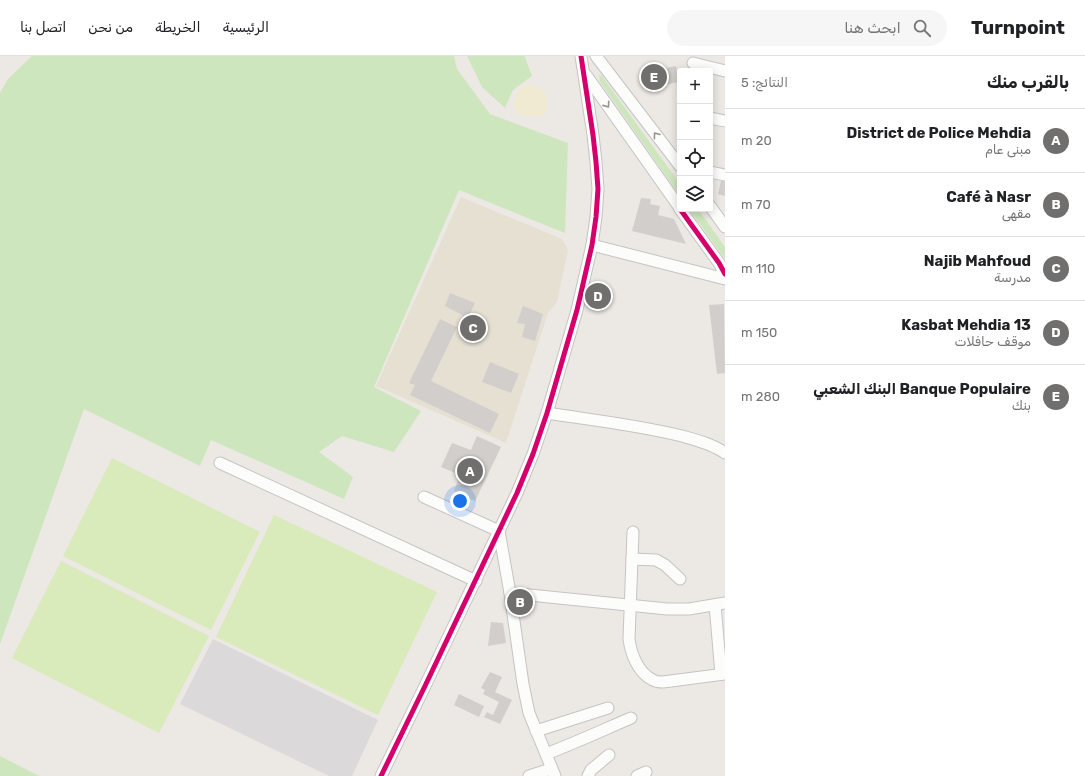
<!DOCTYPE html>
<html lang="ar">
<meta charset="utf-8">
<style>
:root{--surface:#fff;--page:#f6f6f6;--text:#202124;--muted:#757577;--line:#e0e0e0;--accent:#706f6e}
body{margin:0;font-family:Rubik,"Noto Naskh Arabic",sans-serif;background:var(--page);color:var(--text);direction:rtl}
.controls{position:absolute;right:12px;top:12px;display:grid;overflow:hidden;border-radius:4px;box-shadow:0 2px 10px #0003}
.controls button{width:36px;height:36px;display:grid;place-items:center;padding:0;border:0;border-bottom:1px solid var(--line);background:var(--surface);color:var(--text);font:20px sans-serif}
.you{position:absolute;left:460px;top:445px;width:14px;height:14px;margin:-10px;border:3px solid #fff;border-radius:50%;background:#1a73e8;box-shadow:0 0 0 6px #1a73e833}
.badge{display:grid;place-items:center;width:26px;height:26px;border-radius:50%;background:var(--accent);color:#fff;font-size:13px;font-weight:700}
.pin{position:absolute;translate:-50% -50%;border:2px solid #fff;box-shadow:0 1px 4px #0006}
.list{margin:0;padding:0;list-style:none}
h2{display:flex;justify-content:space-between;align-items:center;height:52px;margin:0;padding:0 16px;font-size:17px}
h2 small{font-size:13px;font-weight:400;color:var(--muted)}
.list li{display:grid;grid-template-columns:26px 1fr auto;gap:12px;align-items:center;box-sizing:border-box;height:64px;padding:0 16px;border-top:1px solid var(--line)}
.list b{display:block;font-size:15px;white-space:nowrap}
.list p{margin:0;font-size:13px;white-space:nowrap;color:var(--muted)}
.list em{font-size:13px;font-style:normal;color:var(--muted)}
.icon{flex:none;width:22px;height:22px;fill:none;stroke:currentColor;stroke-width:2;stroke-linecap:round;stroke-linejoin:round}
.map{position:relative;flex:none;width:725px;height:720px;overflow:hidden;direction:ltr}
header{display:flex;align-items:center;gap:24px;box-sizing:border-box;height:56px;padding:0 20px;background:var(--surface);border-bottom:1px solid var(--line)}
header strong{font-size:19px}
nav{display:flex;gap:22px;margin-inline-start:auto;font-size:14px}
.search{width:280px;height:36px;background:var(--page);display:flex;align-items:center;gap:10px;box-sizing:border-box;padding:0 14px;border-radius:22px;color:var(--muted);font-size:15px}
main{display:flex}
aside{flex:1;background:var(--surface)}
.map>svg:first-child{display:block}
.industrial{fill:#dcd9db}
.education{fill:#e6e0d3}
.green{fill:#cee6be}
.sand{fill:#f0ead3}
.pitch{fill:#d9eabb}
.building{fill:#d1cecb}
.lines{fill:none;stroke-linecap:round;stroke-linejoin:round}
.minor-casing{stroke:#c5c4c5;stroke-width:13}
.minor{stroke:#fcfcfb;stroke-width:11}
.cycleway-casing{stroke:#fff;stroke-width:8}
.cycleway{stroke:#d6006c;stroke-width:5}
.oneway{stroke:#959594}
</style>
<header>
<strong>Turnpoint</strong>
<div class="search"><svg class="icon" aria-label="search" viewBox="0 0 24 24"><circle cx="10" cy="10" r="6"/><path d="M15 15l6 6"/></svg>ابحث هنا</div>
<nav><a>الرئيسية</a><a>الخريطة</a><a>من نحن</a><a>اتصل بنا</a></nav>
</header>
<main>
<aside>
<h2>بالقرب منك<small>النتائج: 5</small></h2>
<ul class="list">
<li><span class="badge">A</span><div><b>District de Police Mehdia</b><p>مبنى عام</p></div><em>20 m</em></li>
<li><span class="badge">B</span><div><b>Café à Nasr</b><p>مقهى</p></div><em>70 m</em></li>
<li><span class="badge">C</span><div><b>Najib Mahfoud</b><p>مدرسة</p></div><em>110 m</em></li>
<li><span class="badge">D</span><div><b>13 Kasbat Mehdia</b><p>موقف حافلات</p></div><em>150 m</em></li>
<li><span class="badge">E</span><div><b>Banque Populaire البنك الشعبي</b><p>بنك</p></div><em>280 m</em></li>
</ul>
</aside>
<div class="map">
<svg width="725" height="720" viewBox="0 0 725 720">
<rect width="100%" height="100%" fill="#ece8e4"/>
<path class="industrial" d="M213 583 378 664 352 720H329L180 648Z"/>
<path class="education" d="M461 141 562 183 568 194 557 246 548 257 506 387 376 330Z"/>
<g class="green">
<path d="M32 0H454L457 13 490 58 568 87 565 177 459 134 374 331 421 355 394 396 342 380 319 396 353 421 344 443 211 384 200 410 84 353 0 588V37L8 23Z"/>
<path d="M467 0H525V1L532 20 513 34 505 52 482 31Z"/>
<path d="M599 19 602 20 680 128V140L600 26Z"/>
<path d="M689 153H698L725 191V203Z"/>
<path d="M0 700 39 720H0Z"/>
</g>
<path class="sand" d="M529 29 540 32 546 38 547 48 546 55 541 60C535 60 526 61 519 58 511 54 513 42 518 36 521 32 524 31 529 29Z"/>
<g class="pitch">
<path d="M112 402 260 476 211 574 63 500Z"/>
<path d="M274 459 437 536 378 659 216 581Z"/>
<path d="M61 505 209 580 159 677 12 602Z"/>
</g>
<g class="building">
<path d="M676 10 679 26 653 31 649 24 650 15Z"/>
<path d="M722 121 725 122V140L718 138Z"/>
<path d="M641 142 651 143 650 148 660 150 658 159 674 163 686 188 632 175Z"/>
<path d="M450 237 475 247 468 262 445 250Z"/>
<path d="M724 248 725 317 717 318 709 249Z"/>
<path d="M523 250 543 258 535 285 522 281 525 268 517 267Z"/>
<path d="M440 263 457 271 431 325 499 358 490 377 410 339 415 329 409 327Z"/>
<path d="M490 306 519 318 511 337 482 326Z"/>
<path d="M477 380 501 391 475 445 454 435 460 419 441 411 452 387 471 394Z"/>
<path d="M491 566 503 567 506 587 488 590Z"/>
<path d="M490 616 502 621 495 636 512 644 500 668 484 661 487 656 493 659 499 646 483 638 485 634 481 632Z"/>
<path d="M459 638 484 650 479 661 454 649Z"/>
</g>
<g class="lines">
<defs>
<g id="minor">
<path d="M596 0 680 110"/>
<path d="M693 7 725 15"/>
<path d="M586 19 680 152"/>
<path d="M710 62 725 65"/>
<path d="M710 116 725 119"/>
<path d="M710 150 725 171"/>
<path d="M680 153 719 207 725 218"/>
<path d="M592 189 725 223"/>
<path d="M547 357C592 364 638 369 682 380 696 384 713 388 725 397"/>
<path d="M220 407 476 525"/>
<path d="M424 441 499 475 510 537 523 628 529 657 555 720"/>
<path d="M633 476 629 583C631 598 638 617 653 624 656 626 660 626 663 626L725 618"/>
<path d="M632 503 656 504 665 509 680 523"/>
<path d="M510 537 667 553H689L725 547"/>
<path d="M715 549 721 618"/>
<path d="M536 675 608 652"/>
<path d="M546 698C575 687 603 674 631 662"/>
<path d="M381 720 425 630 517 437 533 398 547 357 577 254 592 189 596 161 598 133 596 106 593 79 581 0"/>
<path d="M529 720 551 713"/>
<path d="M588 720 591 714 609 699"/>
<path d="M637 720 646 716"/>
</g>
</defs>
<use href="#minor" class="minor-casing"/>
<use href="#minor" class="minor"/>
<defs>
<g id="cycleway">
<path d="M680 153 719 207 725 218"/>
<path d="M381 720 425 630 517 437 533 398 547 357 577 254 592 189 596 161 598 133 596 106 593 79 581 0"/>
</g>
</defs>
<use href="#cycleway" class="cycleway-casing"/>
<use href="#cycleway" class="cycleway"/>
</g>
<defs><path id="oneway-chevron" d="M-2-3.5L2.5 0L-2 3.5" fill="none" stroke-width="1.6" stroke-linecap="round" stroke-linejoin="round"/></defs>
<g class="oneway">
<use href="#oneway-chevron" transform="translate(607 49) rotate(55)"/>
<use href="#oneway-chevron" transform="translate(656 79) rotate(-127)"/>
</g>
</svg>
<div class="controls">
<button>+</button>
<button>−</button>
<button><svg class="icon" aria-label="locate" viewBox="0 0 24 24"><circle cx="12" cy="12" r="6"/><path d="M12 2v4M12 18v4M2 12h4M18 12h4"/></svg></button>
<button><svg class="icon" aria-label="layers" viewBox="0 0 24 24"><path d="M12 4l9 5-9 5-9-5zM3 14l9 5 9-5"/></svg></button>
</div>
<div class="you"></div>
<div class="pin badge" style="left:470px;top:415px">A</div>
<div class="pin badge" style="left:520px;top:546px">B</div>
<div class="pin badge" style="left:473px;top:272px">C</div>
<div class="pin badge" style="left:598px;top:240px">D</div>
<div class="pin badge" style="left:654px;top:21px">E</div>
</div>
</main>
